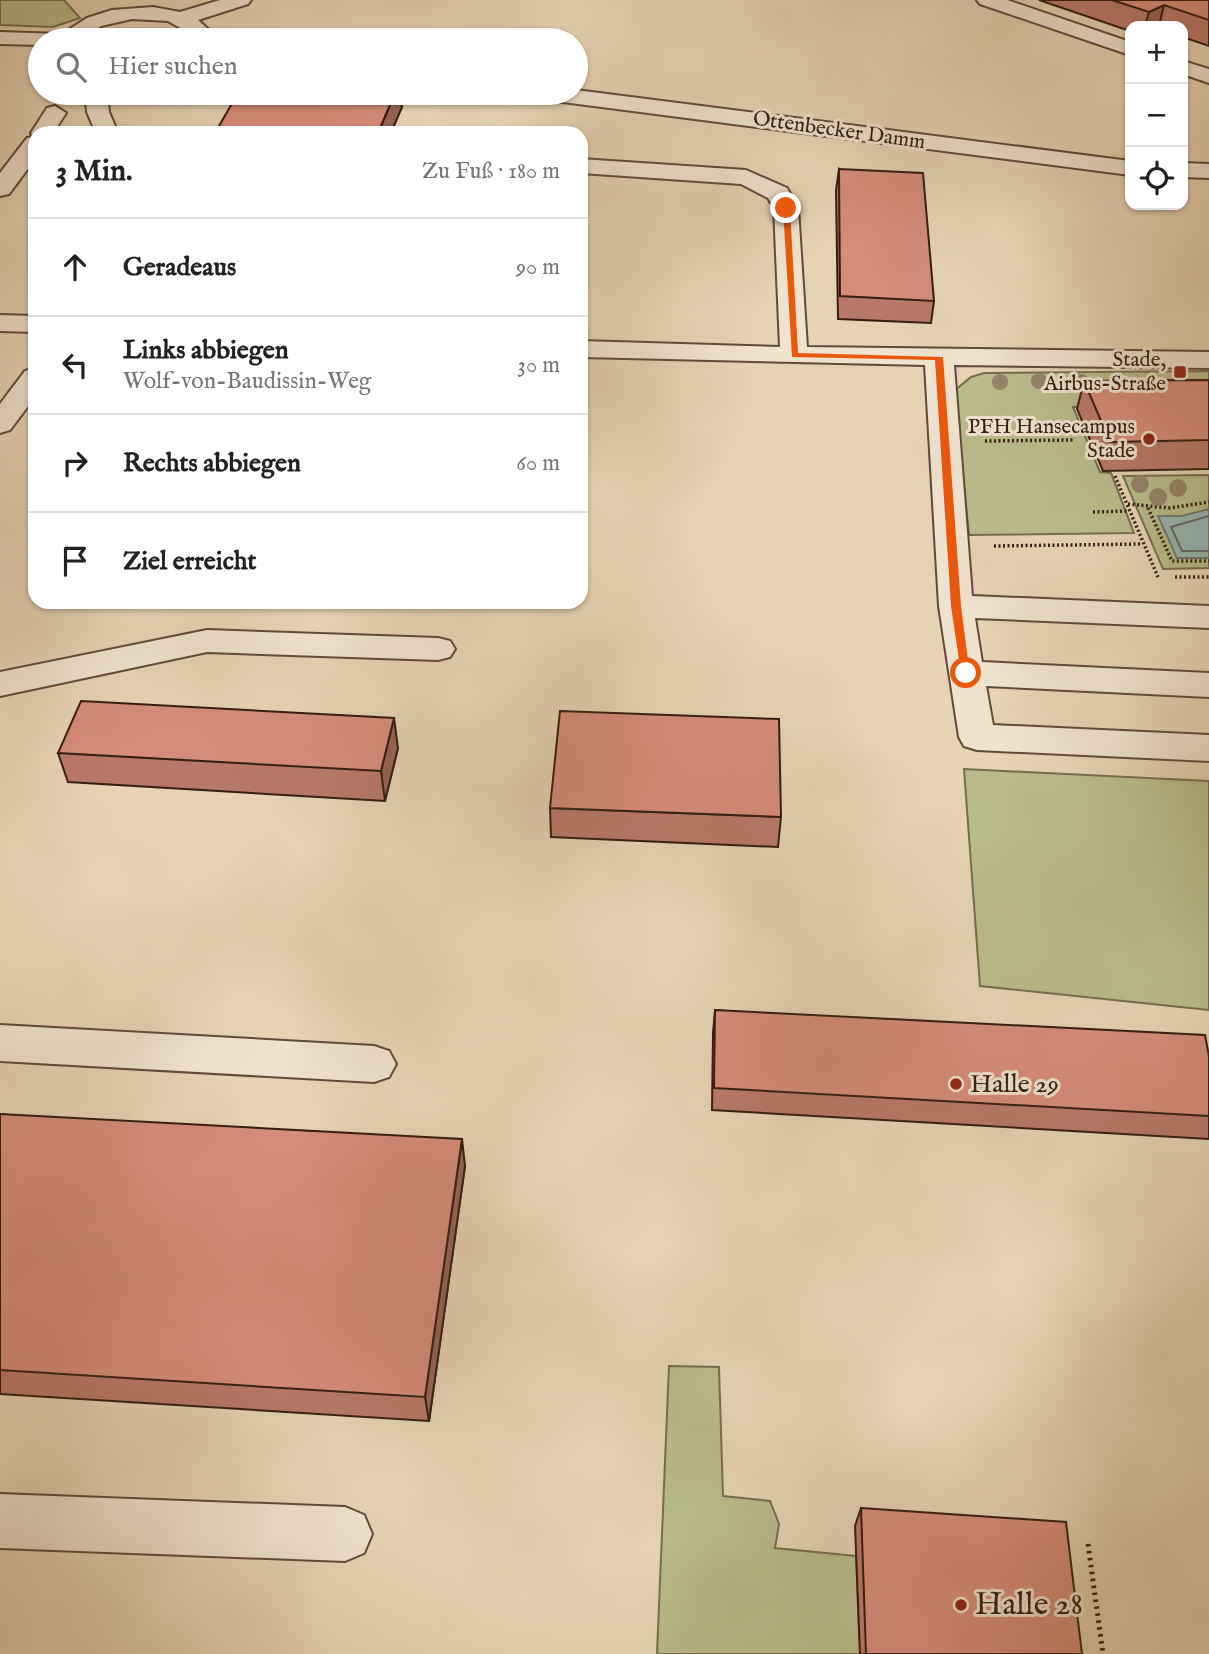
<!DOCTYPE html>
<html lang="de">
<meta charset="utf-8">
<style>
:root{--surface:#fff;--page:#f2f2f2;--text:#202124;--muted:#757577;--line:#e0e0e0}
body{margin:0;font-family:"IM FELL English",serif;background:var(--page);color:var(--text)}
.controls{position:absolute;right:21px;top:21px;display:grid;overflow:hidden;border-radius:14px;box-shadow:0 2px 5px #0004}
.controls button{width:63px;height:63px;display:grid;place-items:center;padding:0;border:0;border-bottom:2px solid var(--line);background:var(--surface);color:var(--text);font:35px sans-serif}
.stop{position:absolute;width:21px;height:21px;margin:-16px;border:5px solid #ea580c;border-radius:50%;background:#fff}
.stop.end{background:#ea580c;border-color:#fff;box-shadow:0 2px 7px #0008}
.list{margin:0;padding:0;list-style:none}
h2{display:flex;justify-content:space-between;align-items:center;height:91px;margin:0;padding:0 28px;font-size:30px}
h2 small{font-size:23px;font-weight:400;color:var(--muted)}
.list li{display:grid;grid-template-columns:46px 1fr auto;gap:21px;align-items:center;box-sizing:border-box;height:98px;padding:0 28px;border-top:2px solid var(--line)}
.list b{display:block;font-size:26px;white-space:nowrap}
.list p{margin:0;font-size:23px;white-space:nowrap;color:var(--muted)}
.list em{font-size:23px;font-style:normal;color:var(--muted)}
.icon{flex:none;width:38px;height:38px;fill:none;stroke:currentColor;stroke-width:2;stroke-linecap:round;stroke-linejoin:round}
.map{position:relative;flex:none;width:1209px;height:1654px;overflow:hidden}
.search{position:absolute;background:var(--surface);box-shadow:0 2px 5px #0004;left:28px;top:28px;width:560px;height:77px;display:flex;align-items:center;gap:18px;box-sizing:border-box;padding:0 24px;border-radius:38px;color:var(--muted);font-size:26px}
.panel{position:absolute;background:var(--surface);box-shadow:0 2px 5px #0004;left:28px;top:126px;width:560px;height:483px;border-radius:21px}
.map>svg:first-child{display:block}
.green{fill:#b8bb8b;stroke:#766c4e;stroke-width:2}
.water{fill:#96b7b0;stroke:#6e7970;stroke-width:2}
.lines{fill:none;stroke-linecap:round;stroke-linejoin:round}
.shore{stroke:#646a60;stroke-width:2}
.minor-casing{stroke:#604a3a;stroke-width:4}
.path-far1{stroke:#331d11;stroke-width:3.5;stroke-dasharray:2 2.5;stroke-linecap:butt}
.path{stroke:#331d11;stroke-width:5;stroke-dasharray:2.5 4.5;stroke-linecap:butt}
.minor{fill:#efe2ce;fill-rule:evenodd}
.tree{fill:#96846b}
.wall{fill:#b87869;stroke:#331d11;stroke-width:2}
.shaded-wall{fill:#966255;stroke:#331d11;stroke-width:2}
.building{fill:#d68c7a;stroke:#331d11;stroke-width:2}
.route{fill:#ea580c}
.poi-dot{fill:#8f2418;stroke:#efe2ce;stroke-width:2.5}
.labels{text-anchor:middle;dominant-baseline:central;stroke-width:6;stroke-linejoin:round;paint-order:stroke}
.far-street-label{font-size:21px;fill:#331d11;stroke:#efe2ce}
.far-poi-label{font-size:21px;fill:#331d11;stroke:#efe2ce;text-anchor:end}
.poi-label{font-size:26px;fill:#331d11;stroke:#efe2ce;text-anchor:start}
.near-poi-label{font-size:32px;fill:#331d11;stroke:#efe2ce;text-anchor:start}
</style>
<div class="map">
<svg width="1209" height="1654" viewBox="0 0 1209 1654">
<rect width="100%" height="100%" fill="#e6d3b4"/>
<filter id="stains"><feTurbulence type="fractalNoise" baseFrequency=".00286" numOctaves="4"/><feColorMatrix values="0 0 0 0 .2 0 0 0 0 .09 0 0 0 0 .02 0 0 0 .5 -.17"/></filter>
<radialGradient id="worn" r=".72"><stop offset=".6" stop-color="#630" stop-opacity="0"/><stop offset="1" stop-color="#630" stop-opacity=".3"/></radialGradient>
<g class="green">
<path d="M0 0H64L80 18 53 27 0 25Z"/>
<path d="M1209 371V406L1073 407 1100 472 1111 473 1134 533 969 535 954 391 971 377 984 373Z"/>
<path d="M1209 475V568L1163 569 1123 476Z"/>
<path d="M964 769 1209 781V1010L980 986Z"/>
<path d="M669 1366 719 1367 723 1496 770 1501 779 1524 775 1548 856 1556 860 1654H657Z"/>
</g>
<path class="water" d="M1209 509V558H1177L1158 516H1182Z"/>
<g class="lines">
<path class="shore" d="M1209 516 1171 527 1182 551H1209"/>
<defs>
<g id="minor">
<path d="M220 0H251L248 4 198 20 210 31 208 40H188L189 33 168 21 132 19 101 26 79 40H40V45L0 44V32L62 34 87 18 112 10 153 7 180 12Z"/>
<path d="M977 0H1007L1130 42V55L980 4Z"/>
<path d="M1183 61 1209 69V83L1183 74Z"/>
<path d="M576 90 1130 161V175L547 100 536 93H576Z"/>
<path d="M85 93H107L109 112 118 133H96L87 112Z"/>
<path d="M55 106 66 113 53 133H35V159L9 194 0 196V173L27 138 33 137 31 133 47 108Z"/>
<path d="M581 159 746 170 787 188 798 208 807 347 1209 352V368L954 365 972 596 1209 606V628L975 618 982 662 1209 673V697L986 686 993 725 1209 735V761L977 750 964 746 959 737 939 606 925 365 581 357V341L780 347 774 208 768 198 741 184 581 173Z"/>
<path d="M1183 163 1209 164V178L1183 177Z"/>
<path d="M0 315 35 316V332L0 331Z"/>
<path d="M35 368V397L10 430 0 433V404L25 371Z"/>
<path d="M207 630 438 638 450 641 455 649 450 657 438 660 207 652 0 696V672Z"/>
<path d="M0 1025 374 1046 389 1051 396 1064 389 1077 374 1082 0 1061Z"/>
<path d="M0 1494 345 1507 364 1515 372 1534 364 1553 345 1561 0 1548Z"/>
</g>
</defs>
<use href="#minor" class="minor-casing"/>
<g class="path-far1">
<path d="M985 441 1074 440"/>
<path d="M1115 476 1158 577"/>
<path d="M1128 504 1170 508 1209 502"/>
<path d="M1148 508 1172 561H1209"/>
<path d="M1093 512 1129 511"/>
<path d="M994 546 1142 544"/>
<path d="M1175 577H1209"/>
</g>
<path class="path" d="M1088 1544 1103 1654"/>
<use href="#minor" class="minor"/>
</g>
<g class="tree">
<circle cx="1039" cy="381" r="8"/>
<circle cx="1000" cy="382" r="8"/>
<circle cx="1081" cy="382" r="8"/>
<circle cx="1140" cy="484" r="9"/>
<circle cx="1178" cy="488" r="9"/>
<circle cx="1158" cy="497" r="9"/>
</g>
<g class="wall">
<path d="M1039 0H1209V46L1183 37V26H1130V31Z"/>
<path d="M839 169 934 301 931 323 838 319 836 190Z"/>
<path d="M1209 380V469L1103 471 1077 409 1084 381Z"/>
<path d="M398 748 385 801 68 782 58 753Z"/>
<path d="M550 808 781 817 778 847 551 837Z"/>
<path d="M715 1010 1209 1056V1139L712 1110 713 1033Z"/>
<path d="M0 1114 465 1166 429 1421 0 1394Z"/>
<path d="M861 1508 1082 1654H860L855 1526Z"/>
</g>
<g class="shaded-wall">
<path d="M1164 5 1159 26H1145L1149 12Z"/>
<path d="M395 93H401L402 107 391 133H378Z"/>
<path d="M394 718 398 748 385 801 381 771Z"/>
<path d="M462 1139 465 1166 429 1421 425 1397Z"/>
</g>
<g class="building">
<path d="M1112 0H1209V20L1164 5 1149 12Z"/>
<path d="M238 93H395L378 133H215Z"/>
<path d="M839 169 923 173 934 301 840 296Z"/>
<path d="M1209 380V440L1110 442 1084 381Z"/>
<path d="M81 701 394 718 381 771 58 753Z"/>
<path d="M560 711 779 719 781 817 550 808Z"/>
<path d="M715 1010 1205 1035 1209 1056V1116L714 1088Z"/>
<path d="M0 1114 462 1139 425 1397 0 1370Z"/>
<path d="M861 1508 1066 1522 1082 1654H866Z"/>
</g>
<path class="route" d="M786 206 790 208 798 353 943 357 961 606 970 676 961 673 951 606 935 360 792 357 783 208Z"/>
<g class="poi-dot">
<rect x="1173" y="365" width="14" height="14" rx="3.5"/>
<circle cx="1149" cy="439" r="7"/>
<circle cx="956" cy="1084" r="7"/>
<circle cx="961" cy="1605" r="7"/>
</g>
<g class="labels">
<g class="far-street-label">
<text transform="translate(839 131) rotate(8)">Ottenbecker Damm</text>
</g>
<g class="far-poi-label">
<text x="1166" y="360">Stade,<tspan x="1166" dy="24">Airbus-Straße</tspan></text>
<text x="1135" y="427">PFH Hansecampus<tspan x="1135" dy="24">Stade</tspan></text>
</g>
<g class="poi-label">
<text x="970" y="1084">Halle 29</text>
</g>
<g class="near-poi-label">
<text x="975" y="1605">Halle 28</text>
</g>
</g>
<rect width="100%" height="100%" filter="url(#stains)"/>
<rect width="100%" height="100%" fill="url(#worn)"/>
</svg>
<div class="controls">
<button>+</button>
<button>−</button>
<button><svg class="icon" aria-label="locate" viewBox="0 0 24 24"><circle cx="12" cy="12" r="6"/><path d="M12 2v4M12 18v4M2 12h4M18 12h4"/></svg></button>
</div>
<div class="stop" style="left:966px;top:673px"></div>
<div class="stop end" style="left:786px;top:208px"></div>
<div class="search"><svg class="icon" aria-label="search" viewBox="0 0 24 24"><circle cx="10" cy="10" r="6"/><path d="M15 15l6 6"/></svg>Hier suchen</div>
<section class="panel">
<h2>3 Min.<small>Zu Fuß · 180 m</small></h2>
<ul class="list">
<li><svg class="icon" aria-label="ahead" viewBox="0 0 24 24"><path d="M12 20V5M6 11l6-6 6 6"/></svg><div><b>Geradeaus</b></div><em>90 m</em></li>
<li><svg class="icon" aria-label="left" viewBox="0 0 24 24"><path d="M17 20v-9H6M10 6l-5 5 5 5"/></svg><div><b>Links abbiegen</b><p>Wolf-von-Baudissin-Weg</p></div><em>30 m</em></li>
<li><svg class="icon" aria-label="right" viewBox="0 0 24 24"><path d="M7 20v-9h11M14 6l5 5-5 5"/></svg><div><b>Rechts abbiegen</b></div><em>60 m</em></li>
<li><svg class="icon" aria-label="arrive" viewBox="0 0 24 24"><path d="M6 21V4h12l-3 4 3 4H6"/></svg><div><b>Ziel erreicht</b></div></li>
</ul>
</section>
</div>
